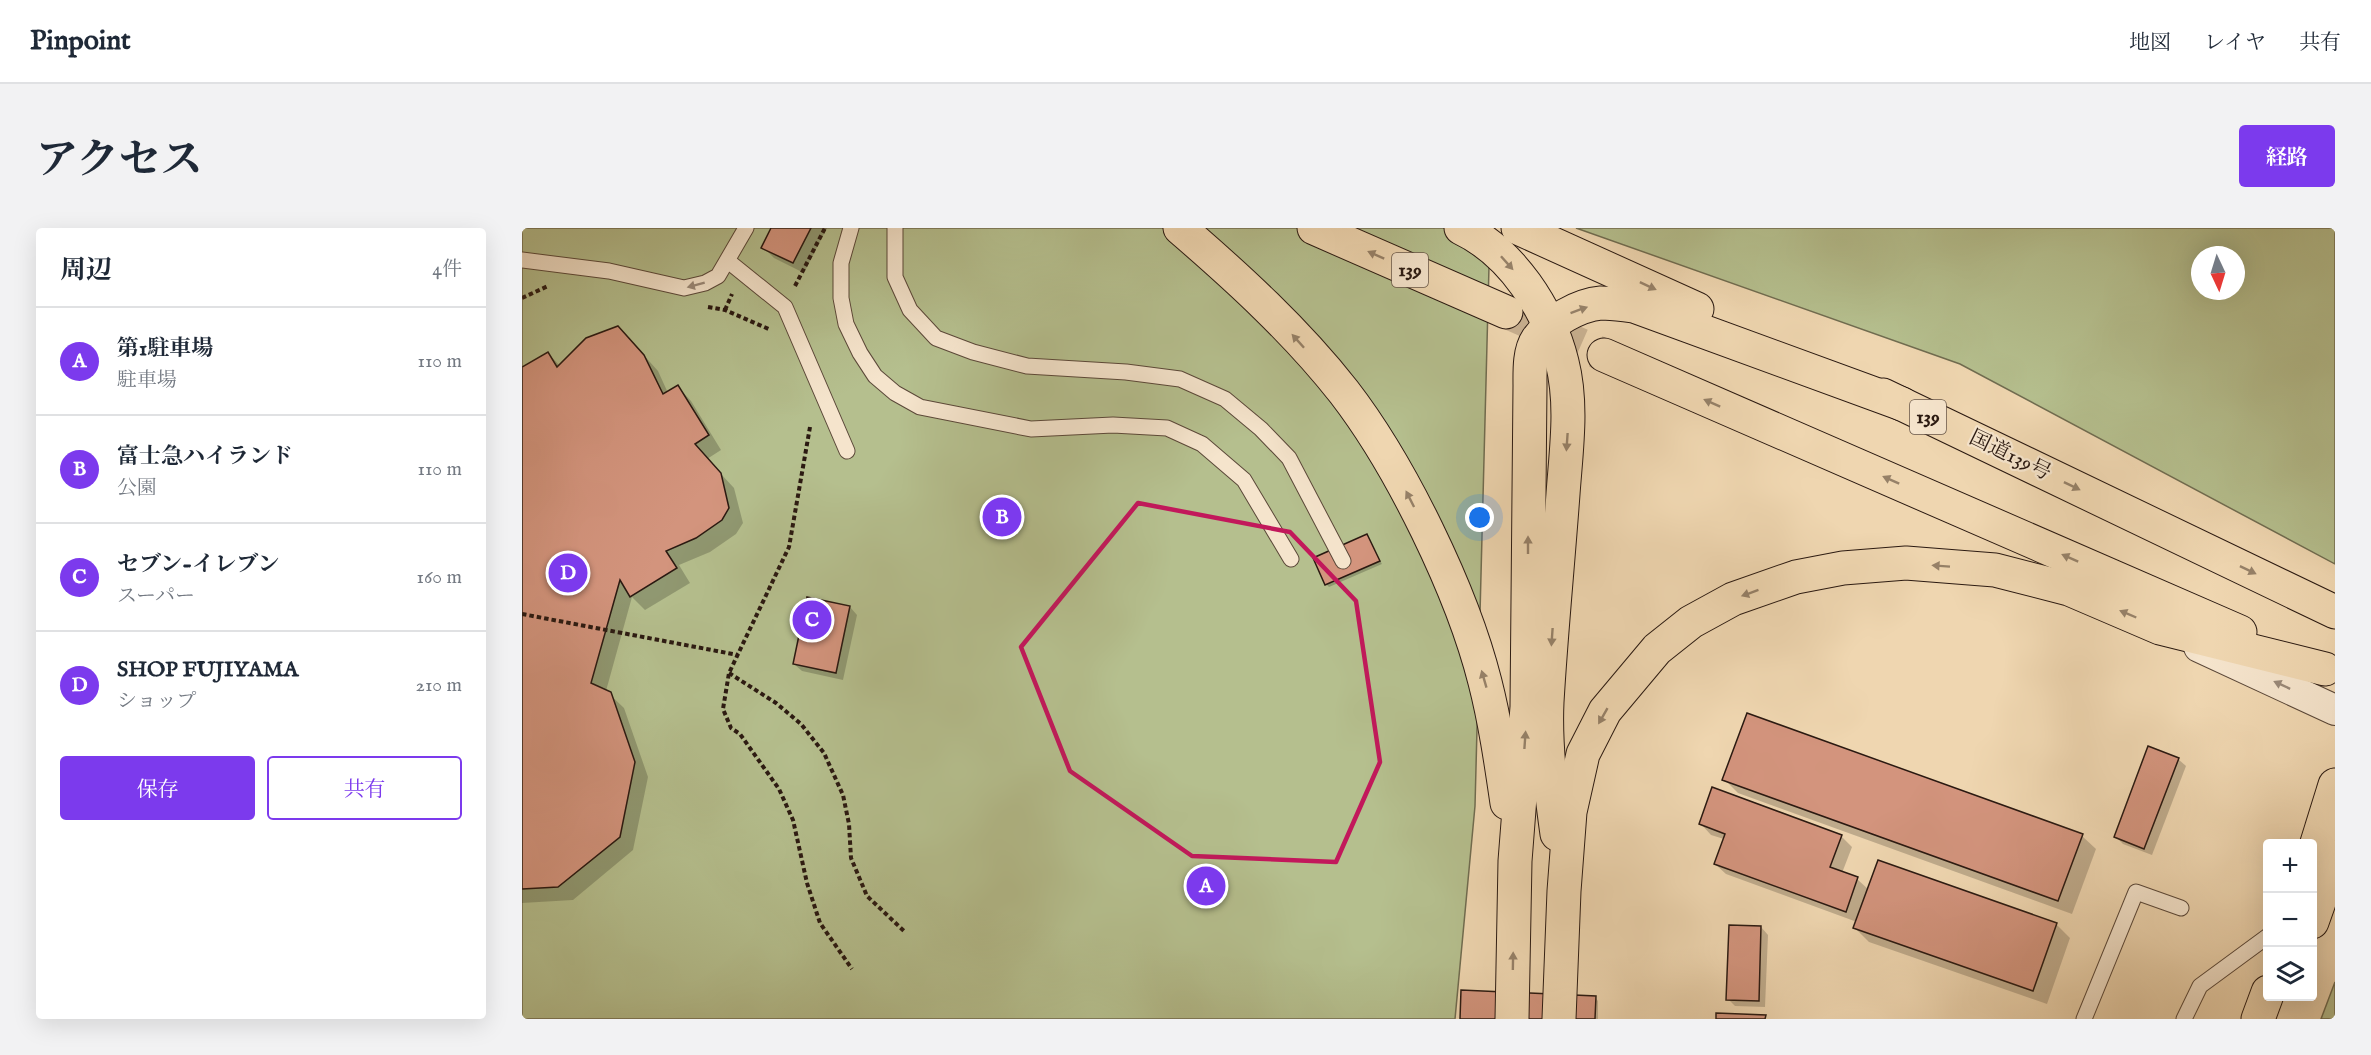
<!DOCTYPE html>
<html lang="ja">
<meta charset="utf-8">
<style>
:root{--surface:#fff;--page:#f2f2f3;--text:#1f2937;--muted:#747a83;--line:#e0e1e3;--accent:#7c3aed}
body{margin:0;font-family:"IM FELL English","Noto Serif JP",serif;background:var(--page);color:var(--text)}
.controls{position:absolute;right:18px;bottom:18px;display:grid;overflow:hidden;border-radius:6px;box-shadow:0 6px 24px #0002}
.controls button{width:54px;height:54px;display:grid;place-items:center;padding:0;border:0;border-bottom:2px solid var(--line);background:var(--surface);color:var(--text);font:30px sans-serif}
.compass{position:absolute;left:1669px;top:18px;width:54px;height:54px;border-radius:50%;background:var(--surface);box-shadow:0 6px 24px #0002;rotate:176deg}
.you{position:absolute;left:958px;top:290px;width:21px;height:21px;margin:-15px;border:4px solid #fff;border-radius:50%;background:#1a73e8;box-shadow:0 0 0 9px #1a73e833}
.badge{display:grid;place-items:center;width:39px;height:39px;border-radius:50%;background:var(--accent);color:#fff;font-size:20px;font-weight:700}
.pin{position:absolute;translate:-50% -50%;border:3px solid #fff;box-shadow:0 2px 6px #0006}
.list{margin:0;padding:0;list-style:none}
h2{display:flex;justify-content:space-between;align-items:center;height:78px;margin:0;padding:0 24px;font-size:26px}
h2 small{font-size:20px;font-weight:400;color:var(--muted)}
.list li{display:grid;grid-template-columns:39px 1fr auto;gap:18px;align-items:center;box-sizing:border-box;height:108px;padding:0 24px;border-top:2px solid var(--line)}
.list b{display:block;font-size:22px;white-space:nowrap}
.list p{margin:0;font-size:20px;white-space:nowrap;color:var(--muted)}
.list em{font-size:20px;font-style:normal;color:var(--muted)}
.actions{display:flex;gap:12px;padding:18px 24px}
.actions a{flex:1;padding:14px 0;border:2px solid var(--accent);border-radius:6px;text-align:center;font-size:21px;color:var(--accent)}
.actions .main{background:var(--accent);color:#fff}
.icon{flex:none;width:33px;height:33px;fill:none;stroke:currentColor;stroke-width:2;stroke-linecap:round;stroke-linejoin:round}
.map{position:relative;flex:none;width:1813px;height:791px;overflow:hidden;border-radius:6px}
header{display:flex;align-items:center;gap:36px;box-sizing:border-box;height:84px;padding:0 30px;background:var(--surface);border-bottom:2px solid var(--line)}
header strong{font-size:28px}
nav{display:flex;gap:33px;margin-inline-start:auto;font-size:21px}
.intro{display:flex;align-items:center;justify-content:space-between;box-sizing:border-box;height:144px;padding:0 36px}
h1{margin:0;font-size:42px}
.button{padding:15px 27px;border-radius:6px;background:var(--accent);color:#fff;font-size:21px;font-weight:700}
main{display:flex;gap:36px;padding:0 36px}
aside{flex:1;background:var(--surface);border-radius:6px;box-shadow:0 6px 24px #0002}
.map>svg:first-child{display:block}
.green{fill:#b5bf8e;stroke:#706c50;stroke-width:1.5;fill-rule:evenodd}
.shadow{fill:#0003}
.building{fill:#d3947d;stroke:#2a1911;stroke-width:1.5}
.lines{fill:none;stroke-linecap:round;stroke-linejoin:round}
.highway-tunnel{stroke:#c8b090;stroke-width:33;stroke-dasharray:33 16;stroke-linecap:butt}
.lane-casing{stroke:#5b4839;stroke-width:17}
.street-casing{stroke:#5b4839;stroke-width:32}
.highway-casing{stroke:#2a1911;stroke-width:35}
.path{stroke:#2a1911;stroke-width:4;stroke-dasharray:4.5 3;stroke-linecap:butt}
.lane{stroke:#f5e4cc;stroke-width:15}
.street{stroke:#f5e4cc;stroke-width:30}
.highway{stroke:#efd6b0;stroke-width:33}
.oneway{fill:#968168}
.oneway2{fill:#9a8978}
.marked{fill:none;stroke:#c2185b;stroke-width:4.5;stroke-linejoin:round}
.labels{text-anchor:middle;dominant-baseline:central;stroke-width:4.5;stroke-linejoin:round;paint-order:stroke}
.shield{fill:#f5e4cc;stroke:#675649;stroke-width:1.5}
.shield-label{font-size:20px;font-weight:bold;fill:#2a1911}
.street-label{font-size:21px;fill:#2a1911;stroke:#f5e4cc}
</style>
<header>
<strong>Pinpoint</strong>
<nav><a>地図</a><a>レイヤ</a><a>共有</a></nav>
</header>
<div class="intro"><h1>アクセス</h1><a class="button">経路</a></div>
<main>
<aside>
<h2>周辺<small>4件</small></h2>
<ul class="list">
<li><span class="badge">A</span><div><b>第1駐車場</b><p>駐車場</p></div><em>110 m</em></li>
<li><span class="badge">B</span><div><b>富士急ハイランド</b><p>公園</p></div><em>110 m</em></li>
<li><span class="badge">C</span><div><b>セブン-イレブン</b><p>スーパー</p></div><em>160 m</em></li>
<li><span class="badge">D</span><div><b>SHOP FUJIYAMA</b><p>ショップ</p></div><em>210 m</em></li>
</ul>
<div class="actions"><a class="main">保存</a><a>共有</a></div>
</aside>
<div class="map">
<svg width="1813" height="791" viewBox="0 0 1813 791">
<rect width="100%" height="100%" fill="#efd6b0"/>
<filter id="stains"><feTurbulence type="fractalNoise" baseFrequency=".00333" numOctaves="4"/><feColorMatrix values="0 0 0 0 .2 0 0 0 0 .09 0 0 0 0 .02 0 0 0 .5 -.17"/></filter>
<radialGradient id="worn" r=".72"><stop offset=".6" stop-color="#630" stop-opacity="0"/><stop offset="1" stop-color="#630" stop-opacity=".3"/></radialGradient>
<g class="green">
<path d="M0 0H968L953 578 933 791H0Z"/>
<path d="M1054 0H1813V336L1438 136ZM1678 27H1714V63H1678Z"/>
<path d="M1813 754V791H1799Z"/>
</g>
<g class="shadow">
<path d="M250 0H305L282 45 252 30 241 19Z"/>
<path d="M110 114 136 143 146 165 156 159 169 173 199 222 185 231 212 260 221 295 214 306 188 324 157 337 168 355 123 382 110 369 84 463 102 480 126 549 111 622 51 672 0 675V141L26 125 38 138Z"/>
<path d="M845 308 860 336 807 359 804 356Z"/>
<path d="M328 379 335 387 321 452 280 443 272 436Z"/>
<path d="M1656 531 1664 538 1630 627 1601 616 1593 608Z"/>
<path d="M1202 551 1560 608 1574 621 1550 686 1216 565Z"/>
<path d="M1179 596 1319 608 1330 619 1320 645 1335 651 1347 662 1534 696 1548 710 1525 776 1347 714 1333 700 1335 694 1204 646 1193 636 1202 611 1189 607Z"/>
<path d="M1239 699 1246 707 1243 779 1213 778 1206 771Z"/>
<path d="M1073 769 1076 773V791H939Z"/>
</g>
<g class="building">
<path d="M249 0H289L271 35 239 20Z"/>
<path d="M96 98 122 127 141 166 156 157 187 207 173 216 199 245 207 280 200 292 174 310 144 323 155 340 108 369 98 352 69 455 89 464 113 534 98 609 36 659 0 661V139L26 124 35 139 64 110Z"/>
<path d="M845 306 858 333 803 357 791 330Z"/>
<path d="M285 369 328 378 314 445 271 436Z"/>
<path d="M1225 485 1561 606 1536 673 1200 552Z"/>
<path d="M1626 518 1657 530 1622 621 1592 609Z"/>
<path d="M1190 559 1320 607 1308 639 1336 649 1324 684 1192 636 1203 606 1177 596Z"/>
<path d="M1356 632 1535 695 1511 763 1331 700Z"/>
<path d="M1207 697 1239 698 1237 773 1204 772Z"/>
<path d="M939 762 1074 768 1073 791H938Z"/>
<path d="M1194 785 1244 787 1243 791H1194Z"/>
</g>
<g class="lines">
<path class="highway-tunnel" d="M984 84 1082 127"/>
<defs>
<g id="lane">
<path d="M329 0 319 35V70L324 96 338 125 353 148 373 165 398 179 509 201 591 197 645 200 680 216 722 252 769 331"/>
<path d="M373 0V49L388 82 414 110 451 124 505 138 604 144 658 151 703 171 739 201 767 230 821 333"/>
<path d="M0 32 87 43 162 60 183 55 196 48 224 0"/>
<path d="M206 33 263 79 325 223"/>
<path d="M1562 791 1614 664 1659 680"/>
<path d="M1662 791 1678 758 1746 708"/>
</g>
<path id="street" d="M1677 419 1813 482"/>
<g id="highway">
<path d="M658 0C716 50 774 103 822 164 879 238 940 363 963 454 973 493 979 534 985 575"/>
<path d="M792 0 984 84"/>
<path d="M939 0C990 24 1027 82 1040 134 1051 177 1044 223 1041 266 1036 335 1029 405 1025 474 1023 518 1029 563 1035 606"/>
<path d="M996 0 1175 81"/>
<path d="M1082 127 1718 404"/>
<path d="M1361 167 1813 384"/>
<path d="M1790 631 1813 557"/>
<path d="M1790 694 1813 629"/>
<path d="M990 791 993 633 1005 479 1008 158C1008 144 1007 124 1015 112 1028 93 1057 77 1079 75 1090 75 1102 77 1112 78L1380 176"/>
<path d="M1037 791 1042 663 1048 584 1061 526 1083 483 1135 421 1169 394 1211 371 1274 349 1321 340 1384 335 1473 342 1547 361 1638 400 1803 441"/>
<path d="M1736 791 1746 764"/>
</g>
</defs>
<use href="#lane" class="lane-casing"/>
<use href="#street" class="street-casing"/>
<use href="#highway" class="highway-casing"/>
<g class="path">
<path d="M273 58 303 0"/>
<path d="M0 70 26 58"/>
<path d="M186 79 203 82 249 102"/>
<path d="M203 82 210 66"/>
<path d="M288 199 267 319 207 445 201 481 209 500 218 506 257 561 271 592 285 655 298 695 330 741"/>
<path d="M0 386 216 427"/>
<path d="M207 445 254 475 279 496 302 525 321 567 327 596 329 630 345 668 383 704"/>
</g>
<use href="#lane" class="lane"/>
<use href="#street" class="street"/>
<use href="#highway" class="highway"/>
</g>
<defs><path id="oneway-solid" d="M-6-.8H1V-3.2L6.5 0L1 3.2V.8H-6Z" transform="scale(1.5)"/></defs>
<g class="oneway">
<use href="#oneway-solid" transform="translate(854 27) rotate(-156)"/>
<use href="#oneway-solid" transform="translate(985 35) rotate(48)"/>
<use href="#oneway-solid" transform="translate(1126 58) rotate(25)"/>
<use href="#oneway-solid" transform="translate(1057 82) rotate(-20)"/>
<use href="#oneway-solid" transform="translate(776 113) rotate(-132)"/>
<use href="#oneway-solid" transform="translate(1190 175) rotate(-156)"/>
<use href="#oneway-solid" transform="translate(1045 214) rotate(94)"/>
<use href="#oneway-solid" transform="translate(1369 252) rotate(-156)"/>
<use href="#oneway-solid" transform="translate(1550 258) rotate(26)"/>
<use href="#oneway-solid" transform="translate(888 271) rotate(-117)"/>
<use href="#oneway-solid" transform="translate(1006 317) rotate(-90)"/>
<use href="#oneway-solid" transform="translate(1548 330) rotate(-156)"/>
<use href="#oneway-solid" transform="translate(1419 338) rotate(-176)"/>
<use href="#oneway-solid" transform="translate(1726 342) rotate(26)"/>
<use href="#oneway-solid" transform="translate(1228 365) rotate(160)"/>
<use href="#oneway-solid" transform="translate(1606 386) rotate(-157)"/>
<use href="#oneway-solid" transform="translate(1030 409) rotate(94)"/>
<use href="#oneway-solid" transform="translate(962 451) rotate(-106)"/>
<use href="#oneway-solid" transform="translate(1081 488) rotate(120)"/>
<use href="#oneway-solid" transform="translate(1003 512) rotate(-86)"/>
<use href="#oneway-solid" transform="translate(991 733) rotate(-89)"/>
</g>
<g class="oneway2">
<use href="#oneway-solid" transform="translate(174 57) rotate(165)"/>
<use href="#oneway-solid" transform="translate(1760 457) rotate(-155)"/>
</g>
<path class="marked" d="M616 275 768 304 834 373 858 534 814 634 670 628 548 543 499 419Z"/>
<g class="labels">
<g class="shield">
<rect x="870" y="25" width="36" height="34" rx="4.5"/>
<rect x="1388" y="172" width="36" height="34" rx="4.5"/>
</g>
<g class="shield-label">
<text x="888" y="42">139</text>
<text x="1406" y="189">139</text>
</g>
<g class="street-label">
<text transform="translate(1488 228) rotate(26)">国道139号</text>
</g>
</g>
<rect width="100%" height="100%" filter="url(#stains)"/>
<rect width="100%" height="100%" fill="url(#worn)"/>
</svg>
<div class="controls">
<button>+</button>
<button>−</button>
<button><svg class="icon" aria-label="layers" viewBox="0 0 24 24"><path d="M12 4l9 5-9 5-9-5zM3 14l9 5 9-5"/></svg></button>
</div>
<svg class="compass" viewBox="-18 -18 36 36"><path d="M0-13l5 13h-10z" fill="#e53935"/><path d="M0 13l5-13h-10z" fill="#747a83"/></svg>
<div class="you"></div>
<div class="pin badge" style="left:684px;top:658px">A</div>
<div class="pin badge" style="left:480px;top:289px">B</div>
<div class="pin badge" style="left:290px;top:392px">C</div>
<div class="pin badge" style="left:46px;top:345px">D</div>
</div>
</main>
